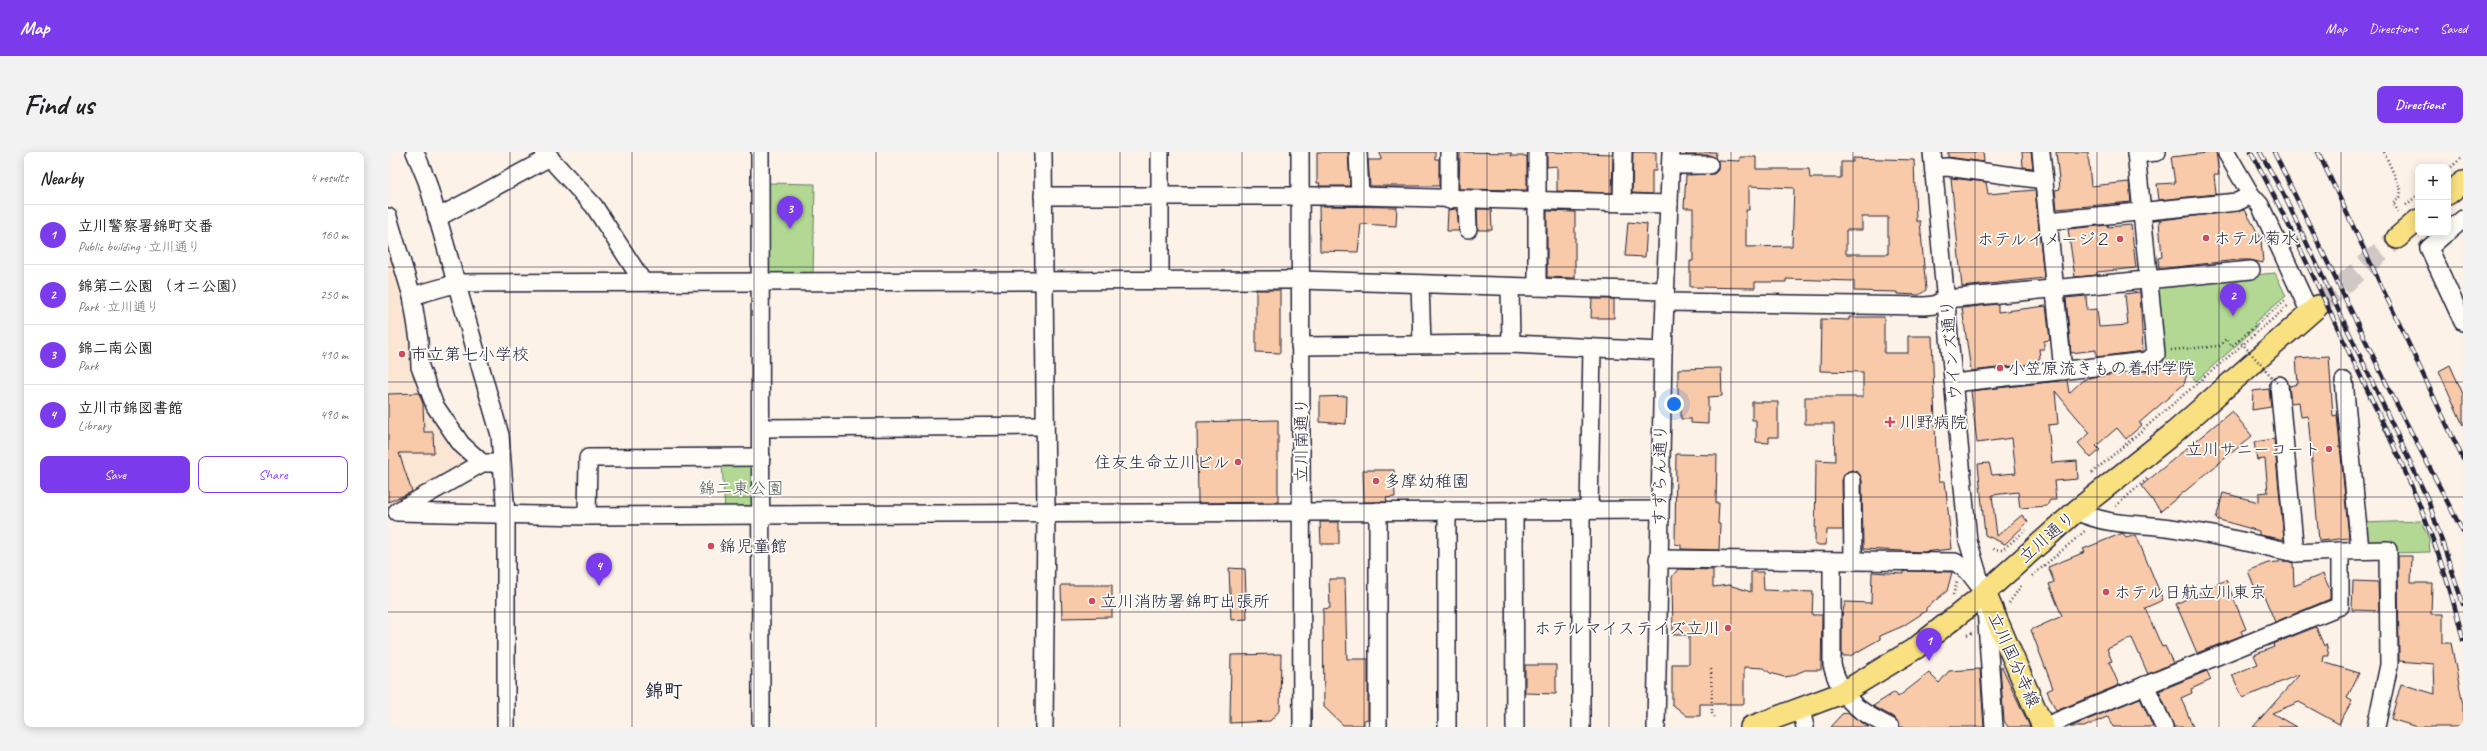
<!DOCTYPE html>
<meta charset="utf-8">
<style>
:root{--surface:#fff;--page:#f2f2f2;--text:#202124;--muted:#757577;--line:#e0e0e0;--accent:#7c3aed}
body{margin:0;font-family:Caveat,"Klee One",sans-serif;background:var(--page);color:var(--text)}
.controls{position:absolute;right:12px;top:12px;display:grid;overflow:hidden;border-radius:8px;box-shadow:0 2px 10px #0003}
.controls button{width:36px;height:36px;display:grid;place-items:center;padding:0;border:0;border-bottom:1px solid var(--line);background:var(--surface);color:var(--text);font:20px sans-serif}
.you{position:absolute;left:1286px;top:252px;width:14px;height:14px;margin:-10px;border:3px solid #fff;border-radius:50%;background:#1a73e8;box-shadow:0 0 0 6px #1a73e833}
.badge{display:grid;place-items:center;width:26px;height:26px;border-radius:50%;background:var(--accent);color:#fff;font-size:13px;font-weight:700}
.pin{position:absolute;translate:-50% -33px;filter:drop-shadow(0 1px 2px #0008)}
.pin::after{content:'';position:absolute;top:21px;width:14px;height:12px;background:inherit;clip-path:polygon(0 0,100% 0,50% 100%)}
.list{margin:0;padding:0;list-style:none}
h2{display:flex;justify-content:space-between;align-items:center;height:52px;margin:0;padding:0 16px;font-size:17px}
h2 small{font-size:13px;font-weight:400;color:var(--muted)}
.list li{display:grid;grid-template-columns:26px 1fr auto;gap:12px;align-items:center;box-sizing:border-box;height:60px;padding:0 16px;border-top:1px solid var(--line)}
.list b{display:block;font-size:15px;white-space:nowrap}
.list p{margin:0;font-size:13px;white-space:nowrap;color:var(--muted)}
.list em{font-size:13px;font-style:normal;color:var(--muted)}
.actions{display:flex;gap:8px;padding:12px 16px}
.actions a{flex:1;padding:9px 0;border:1px solid var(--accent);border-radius:8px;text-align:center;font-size:14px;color:var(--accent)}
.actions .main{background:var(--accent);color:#fff}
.map{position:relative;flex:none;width:2075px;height:575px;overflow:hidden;border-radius:8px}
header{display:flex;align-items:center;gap:24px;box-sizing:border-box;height:56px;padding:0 20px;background:var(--accent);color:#fff}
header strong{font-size:19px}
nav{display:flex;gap:22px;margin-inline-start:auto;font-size:14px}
.intro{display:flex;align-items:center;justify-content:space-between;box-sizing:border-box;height:96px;padding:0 24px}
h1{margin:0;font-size:28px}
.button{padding:10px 18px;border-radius:8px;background:var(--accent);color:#fff;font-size:14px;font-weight:700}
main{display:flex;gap:24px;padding:0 24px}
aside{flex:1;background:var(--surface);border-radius:8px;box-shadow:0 2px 10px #0003}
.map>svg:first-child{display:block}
.built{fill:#fbe6d4}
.green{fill:#b2d893;stroke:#6a7d67}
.building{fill:#f9caa9;stroke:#22223b;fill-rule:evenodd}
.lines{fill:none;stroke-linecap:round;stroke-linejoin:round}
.major-tunnel{stroke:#d0c8c5;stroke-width:21;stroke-dasharray:21 10;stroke-linecap:butt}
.minor-casing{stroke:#22223b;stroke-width:20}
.major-casing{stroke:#22223b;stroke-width:24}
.path{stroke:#22223b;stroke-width:2.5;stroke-dasharray:1 3;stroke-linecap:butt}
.minor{stroke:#fdfcf7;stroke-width:17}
.major{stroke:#f9e181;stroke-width:21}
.rail-casing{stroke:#22223b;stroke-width:4.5}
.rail{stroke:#fdfcf7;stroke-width:3;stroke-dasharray:9;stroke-linecap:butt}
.path-bridge{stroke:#22223b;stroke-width:2.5;stroke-dasharray:1 3;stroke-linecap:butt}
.grid{fill:none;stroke:#22223b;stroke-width:1;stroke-opacity:0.55}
.poi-dot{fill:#d1495b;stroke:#fdfcf7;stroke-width:1.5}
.labels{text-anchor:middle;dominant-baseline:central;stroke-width:3.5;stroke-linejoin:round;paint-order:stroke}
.poi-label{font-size:17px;fill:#22223b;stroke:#fdfcf7;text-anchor:start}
.street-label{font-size:17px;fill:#22223b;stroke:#fdfcf7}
.park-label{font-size:17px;fill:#4d5955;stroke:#fdfcf7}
.quarter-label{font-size:19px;font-weight:bold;fill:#22223b;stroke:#fdfcf7}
</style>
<header>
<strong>Map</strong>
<nav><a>Map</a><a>Directions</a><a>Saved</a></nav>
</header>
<div class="intro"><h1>Find us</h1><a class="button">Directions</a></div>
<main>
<aside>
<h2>Nearby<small>4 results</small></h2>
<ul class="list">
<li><span class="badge">1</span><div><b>立川警察署錦町交番</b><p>Public building · 立川通り</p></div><em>160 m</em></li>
<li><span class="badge">2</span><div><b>錦第二公園 （オニ公園）</b><p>Park · 立川通り</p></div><em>250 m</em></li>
<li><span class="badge">3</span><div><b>錦二南公園</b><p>Park</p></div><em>410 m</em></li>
<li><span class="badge">4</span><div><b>立川市錦図書館</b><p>Library</p></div><em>490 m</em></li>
</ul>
<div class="actions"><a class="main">Save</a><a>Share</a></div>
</aside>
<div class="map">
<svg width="2075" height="575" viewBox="0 0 2075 575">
<rect width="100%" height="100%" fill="#fcf2e7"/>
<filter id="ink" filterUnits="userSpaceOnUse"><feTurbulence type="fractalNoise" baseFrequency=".025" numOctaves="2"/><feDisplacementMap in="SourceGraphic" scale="8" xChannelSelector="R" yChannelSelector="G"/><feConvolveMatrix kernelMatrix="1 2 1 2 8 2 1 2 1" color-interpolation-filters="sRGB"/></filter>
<g filter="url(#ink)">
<path class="built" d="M0 77 21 149 28 216 84 309 36 340 0 355Z"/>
<g class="green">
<path d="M379 31 427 32 425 123 377 122Z"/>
<path d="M1887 121 1898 144 1866 171 1869 175 1808 229 1792 211 1776 213 1767 136 1770 132Z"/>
<path d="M334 312H370L371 360H337Z"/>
<path d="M2033 369 2041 387 2042 400 2004 401 1974 396 1972 371Z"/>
</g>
<g class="building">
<path d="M929 0H960L962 34H931L932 31H929Z"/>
<path d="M992 0H1047V7H1051V34H982L980 8H993Z"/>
<path d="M1072 0 1123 1V4H1139V38L1071 37Z"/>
<path d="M1159 0 1225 2 1224 41 1169 39V14L1159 15Z"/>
<path d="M1245 0H1268V19H1264V42L1244 41Z"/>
<path d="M1298 0H1328L1327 6 1321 3H1298Z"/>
<path d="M1560 0H1595L1596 10 1560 5Z"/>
<path d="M1634 0H1643L1645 16 1635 15Z"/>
<path d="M1668 0H1700L1703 34 1741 30 1743 50 1669 57 1667 38 1672 37Z"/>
<path d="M1828 0 1831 23H1826L1828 42 1771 48 1769 32 1787 31 1783 5Z"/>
<path d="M1352 5H1368V17H1421L1422 26H1453V10H1465V6L1526 8 1528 69H1532L1538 138 1531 143 1509 142V140L1466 139V129L1398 127V130H1367V136L1302 135V109H1305V56H1296L1298 23 1326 22 1330 18V8L1352 9ZM1361 34 1406 36 1404 94 1358 95V58H1361ZM1474 65H1500V102H1458V78H1474Z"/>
<path d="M1563 26 1598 30 1600 42 1647 38 1656 126 1574 135Z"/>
<path d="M931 54 1009 55 1008 74 973 72 970 100 932 99Z"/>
<path d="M1069 57 1071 79H1059L1060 58Z"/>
<path d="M1089 57H1103L1104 78H1090Z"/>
<path d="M1857 58 1873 87 1875 111 1862 108H1849L1771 117 1770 106 1774 105 1771 69 1773 68Z"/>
<path d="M1159 59 1187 60V126L1159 125Z"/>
<path d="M1240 70 1259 72 1257 105 1237 104Z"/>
<path d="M1721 73 1719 75 1743 73 1748 116 1709 120V123L1687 125 1680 77Z"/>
<path d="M868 138H892V201L868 200Z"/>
<path d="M1752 140 1755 199 1708 205V198L1683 201 1678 146 1698 144 1699 158 1709 157 1711 175 1740 173 1737 142Z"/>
<path d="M1204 147H1226V166H1203Z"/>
<path d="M1610 152V160L1658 154 1662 188 1656 189V197H1651L1652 206 1644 212 1583 219 1574 156Z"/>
<path d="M1461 165H1496V201H1520V184H1544L1548 301 1551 329H1557L1564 397 1535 400 1475 397 1474 328 1472 323 1464 318 1459 320 1454 328 1455 378H1439L1438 393H1427L1428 308 1447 309 1446 272H1417V245H1475V220L1432 219 1433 167 1461 168Z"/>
<path d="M1941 204 1945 264 1949 263 1961 386 1931 389 1920 264 1913 265 1911 250 1903 251 1901 234 1910 232 1908 206Z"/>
<path d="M1790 213 1799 222 1796 232 1751 271 1754 273 1738 287 1729 276 1708 294 1712 298 1703 306 1690 291 1702 281 1667 239 1670 272 1660 273 1664 311 1689 309 1690 327 1666 329 1668 348H1662L1659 354 1632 356 1630 340 1604 343 1609 384 1634 363 1640 370 1617 392 1597 383 1590 312 1601 311 1604 323 1628 321 1624 286 1589 291 1583 239 1679 228 1681 241 1695 228 1704 225Z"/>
<path d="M2062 213 2075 242V273L2051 219Z"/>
<path d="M1333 216 1334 244 1320 245V272L1303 271V267H1293V245H1290V217Z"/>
<path d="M1881 237 1883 255 1864 258 1865 239Z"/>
<path d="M31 241 35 252 36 280H45L46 301H11L24 340 0 350V242Z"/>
<path d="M959 244 958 272 932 270V245Z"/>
<path d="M1364 250H1390V285H1381V291L1368 290V268H1364Z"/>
<path d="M1844 259 1864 284 1773 359 1753 334Z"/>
<path d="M890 268V350L810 351 809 270Z"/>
<path d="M1886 287 1896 387H1893L1871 383V379L1828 367 1835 341 1871 350V341L1880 340 1877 307 1869 308 1866 290Z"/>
<path d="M1288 302 1329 303 1328 351H1331L1330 372H1332L1331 398 1293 397V393L1287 392Z"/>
<path d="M975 318H1006L1007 345 998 346 999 350H976Z"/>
<path d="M932 370H951V392H933Z"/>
<path d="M1735 381 1738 386 1748 383 1775 448 1757 456 1774 495 1777 494 1785 511 1760 522 1744 486 1719 497 1724 509 1721 510 1731 533 1668 559 1659 539 1665 536 1643 478 1674 464 1661 432 1666 430 1660 415 1697 400 1695 397Z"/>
<path d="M2010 404H2024L2023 431H2044L2043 462H2055V491H2063L2075 553V575H2029L2003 567 2013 532 2047 542 2046 512 2011 509Z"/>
<path d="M1899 409 1905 411 1906 434 1935 422 1942 438V447L1887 470 1874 439 1869 441 1860 419 1880 411Z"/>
<path d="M841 416 857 417 859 467 843 468Z"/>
<path d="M1290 417 1325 418V435L1341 433 1363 440V420H1375L1376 438 1425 440 1424 463H1434L1433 518H1417L1403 524 1396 525 1382 521 1376 516 1356 515V552H1312V564H1299L1284 552V512H1301V483H1285L1284 425Z"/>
<path d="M1516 419 1564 420 1559 439 1538 456V459L1515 474 1492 484V487L1462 504H1454V464L1457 450 1483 451 1484 420 1516 422Z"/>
<path d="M941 427H957L959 507H980V567L976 568V573H955L936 555 935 457 942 456Z"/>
<path d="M1838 428 1858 477 1853 479 1855 483 1809 501 1788 452Z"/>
<path d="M1965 429 1990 430 1991 459 1964 458Z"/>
<path d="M673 433H724V465L674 466Z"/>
<path d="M1928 475 1936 494 1938 492 1941 504H1936L1935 510 1971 521 1959 546 1964 549 1951 572 1911 550 1884 561 1908 575H1865L1912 522 1855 546 1844 523 1870 512 1866 503 1886 495 1885 492Z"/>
<path d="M893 502 892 558 882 569 842 571 843 503Z"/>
<path d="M1137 513H1168V542L1137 541Z"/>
<path d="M1612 515H1614L1642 575H1620L1616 569Z"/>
<path d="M1592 517 1596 575H1512L1507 566 1485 554 1507 540 1510 545 1541 521 1551 531 1561 519Z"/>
<path d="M1819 519 1823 528 1803 537 1804 541 1793 546 1805 575H1786L1771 539Z"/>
<path d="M1752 546 1765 575H1725L1721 564 1696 575H1682Z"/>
<path d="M1460 560 1467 566 1481 575H1442L1454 562Z"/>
</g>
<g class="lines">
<path class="major-tunnel" d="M1930 154 2009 86"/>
<defs>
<g id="minor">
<path d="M27 0 39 29 112 283 118 363V575"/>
<path d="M156 0 206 54 255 130"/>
<path d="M372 0 373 575"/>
<path d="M655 0 658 362 656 575"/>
<path d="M772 0V128"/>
<path d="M912 0 914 575"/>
<path d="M970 0 972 44"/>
<path d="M1061 0V48"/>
<path d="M1544 0 1580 389 1592 429"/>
<path d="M1653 0 1675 219"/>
<path d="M1838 0 1863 43 1872 53 1922 161"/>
<path d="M1748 2 1769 0"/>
<path d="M1283 13H1321"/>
<path d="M1546 16 1559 15 1656 28"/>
<path d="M655 44H972L1281 52"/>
<path d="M1079 48 1080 77"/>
<path d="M1234 51 1235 0"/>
<path d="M0 65 24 144 70 131 912 128 1277 139"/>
<path d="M49 66 162 5"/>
<path d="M1660 69 1849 50 1863 43"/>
<path d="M2060 80 2075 67"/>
<path d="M2058 81 2041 96 2075 170"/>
<path d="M1032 132 1034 192"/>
<path d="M1122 135 1123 192"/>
<path d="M1149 135V0"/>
<path d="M24 144 31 188 32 215 47 254 73 292 94 311"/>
<path d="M1277 150 1537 154 1546 153 1558 147 1863 118"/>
<path d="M912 194 1123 192 1275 199"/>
<path d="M1956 229 1972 398"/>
<path d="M1566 231 1759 209 1768 202 1748 0"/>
<path d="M373 276 657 274"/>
<path d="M1464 328 1465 409"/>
<path d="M1059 358V575"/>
<path d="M1126 358 1127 575"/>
<path d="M1193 358V575"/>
<path d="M1201 358 1204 196"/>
<path d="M10 359 94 311H104"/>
<path d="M1688 359C1726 376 1751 370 1790 377 1829 383 1868 392 1907 401L1891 233"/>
<path d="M9 360 199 364 1271 358"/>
<path d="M199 364 200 306 373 305"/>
<path d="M1907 401 1952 399"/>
<path d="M1270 407 1567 410 1580 419 1597 441 1606 575"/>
<path d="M1444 409V513C1454 549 1470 559 1502 575"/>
<path d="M1757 533 1776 575"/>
<path d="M1413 558 1417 575"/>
<path d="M990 575V359"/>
<path d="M1268 575 1275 199 1283 0"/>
<path d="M1655 575 1952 454V399L2000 398 2001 513 1988 575"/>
</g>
<g id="major">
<path d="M2060 42 2075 30"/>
<path d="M2009 86 2030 68"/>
<path d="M1597 441 1655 575"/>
<path d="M1363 575 1454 541 1528 496 1585 451 1688 359 1782 284 1930 154"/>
</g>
</defs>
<use href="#minor" class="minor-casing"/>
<use href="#major" class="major-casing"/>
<g class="path">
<path d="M1996 0 2013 38 2012 45 2005 50 2010 60"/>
<path d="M2063 15 2075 5"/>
<path d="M2018 53 2030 43"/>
<path d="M1783 198 1831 194 1838 187 1844 194 1899 147"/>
<path d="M1704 321 1901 153"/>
<path d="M1728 354 1760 326"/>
<path d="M1605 397 1614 398 1638 378"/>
<path d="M1644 424 1698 378"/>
<path d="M1565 443 1569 430"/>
<path d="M1621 451 1633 434"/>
<path d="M1579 483 1584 481"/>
<path d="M1323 517 1324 561 1326 565"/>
</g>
<use href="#minor" class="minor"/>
<use href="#major" class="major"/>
<defs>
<g id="rail">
<path d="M1863 0C1898 64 1928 130 1959 196 2005 291 2052 385 2075 488"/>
<path d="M1872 0 1896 43 2040 348 2075 452"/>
<path d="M1886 0 2003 241 2075 380"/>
<path d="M1930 0 2075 307"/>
</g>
</defs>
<use href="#rail" class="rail-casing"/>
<use href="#rail" class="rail"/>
<path class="path-bridge" d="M1851 188 1891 233"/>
</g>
</g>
<path class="grid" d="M122 0V575M244 0V575M366 0V575M488 0V575M610 0V575M732 0V575M854 0V575M976 0V575M1099 0V575M1221 0V575M1343 0V575M1465 0V575M1587 0V575M1709 0V575M1831 0V575M1953 0V575M0 115H2075M0 230H2075M0 345H2075M0 460H2075"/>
<g class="poi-dot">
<circle cx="1818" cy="86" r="4"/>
<circle cx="1732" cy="87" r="4"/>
<circle cx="14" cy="202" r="4"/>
<circle cx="1612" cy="216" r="4"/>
<path d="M1500 264h4v4h4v4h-4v4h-4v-4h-4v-4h4z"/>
<circle cx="1941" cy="297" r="4"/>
<circle cx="850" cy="310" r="4"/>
<circle cx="988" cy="329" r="4"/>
<circle cx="323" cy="394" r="4"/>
<circle cx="1718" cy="440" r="4"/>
<circle cx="704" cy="449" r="4"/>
<circle cx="1340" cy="476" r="4"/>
</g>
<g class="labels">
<g class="poi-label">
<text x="1826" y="86">ホテル菊水</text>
<text x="1724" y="87" text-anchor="end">ホテルイメージ２</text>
<text x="22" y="202">市立第七小学校</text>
<text x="1620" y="216">小笠原流きもの着付学院</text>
<text x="1511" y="270">川野病院</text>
<text x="1933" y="297" text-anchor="end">立川サニーコート</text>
<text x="842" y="310" text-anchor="end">住友生命立川ビル</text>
<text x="996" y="329">多摩幼稚園</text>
<text x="331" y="394">錦児童館</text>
<text x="1726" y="440">ホテル日航立川東京</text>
<text x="712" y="449">立川消防署錦町出張所</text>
<text x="1332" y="476" text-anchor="end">ホテルマイステイズ立川</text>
</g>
<g class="street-label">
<text transform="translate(1563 198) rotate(-95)">ウインズ通り</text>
<text transform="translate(913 288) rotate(-90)">立川南通り</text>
<text transform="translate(1272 323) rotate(-89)">すずらん通り</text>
<text transform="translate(1659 385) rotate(-41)">立川通り</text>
<text transform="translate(1626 508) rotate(66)">立川国分寺線</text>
</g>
<g class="park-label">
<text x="353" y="336">錦二東公園</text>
</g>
<g class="quarter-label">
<text x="276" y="539">錦町</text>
</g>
</g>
</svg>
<div class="controls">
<button>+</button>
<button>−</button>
</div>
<div class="you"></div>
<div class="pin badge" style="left:1541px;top:509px">1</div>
<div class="pin badge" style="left:1845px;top:164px">2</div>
<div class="pin badge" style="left:402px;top:77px">3</div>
<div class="pin badge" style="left:211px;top:434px">4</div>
</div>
</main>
